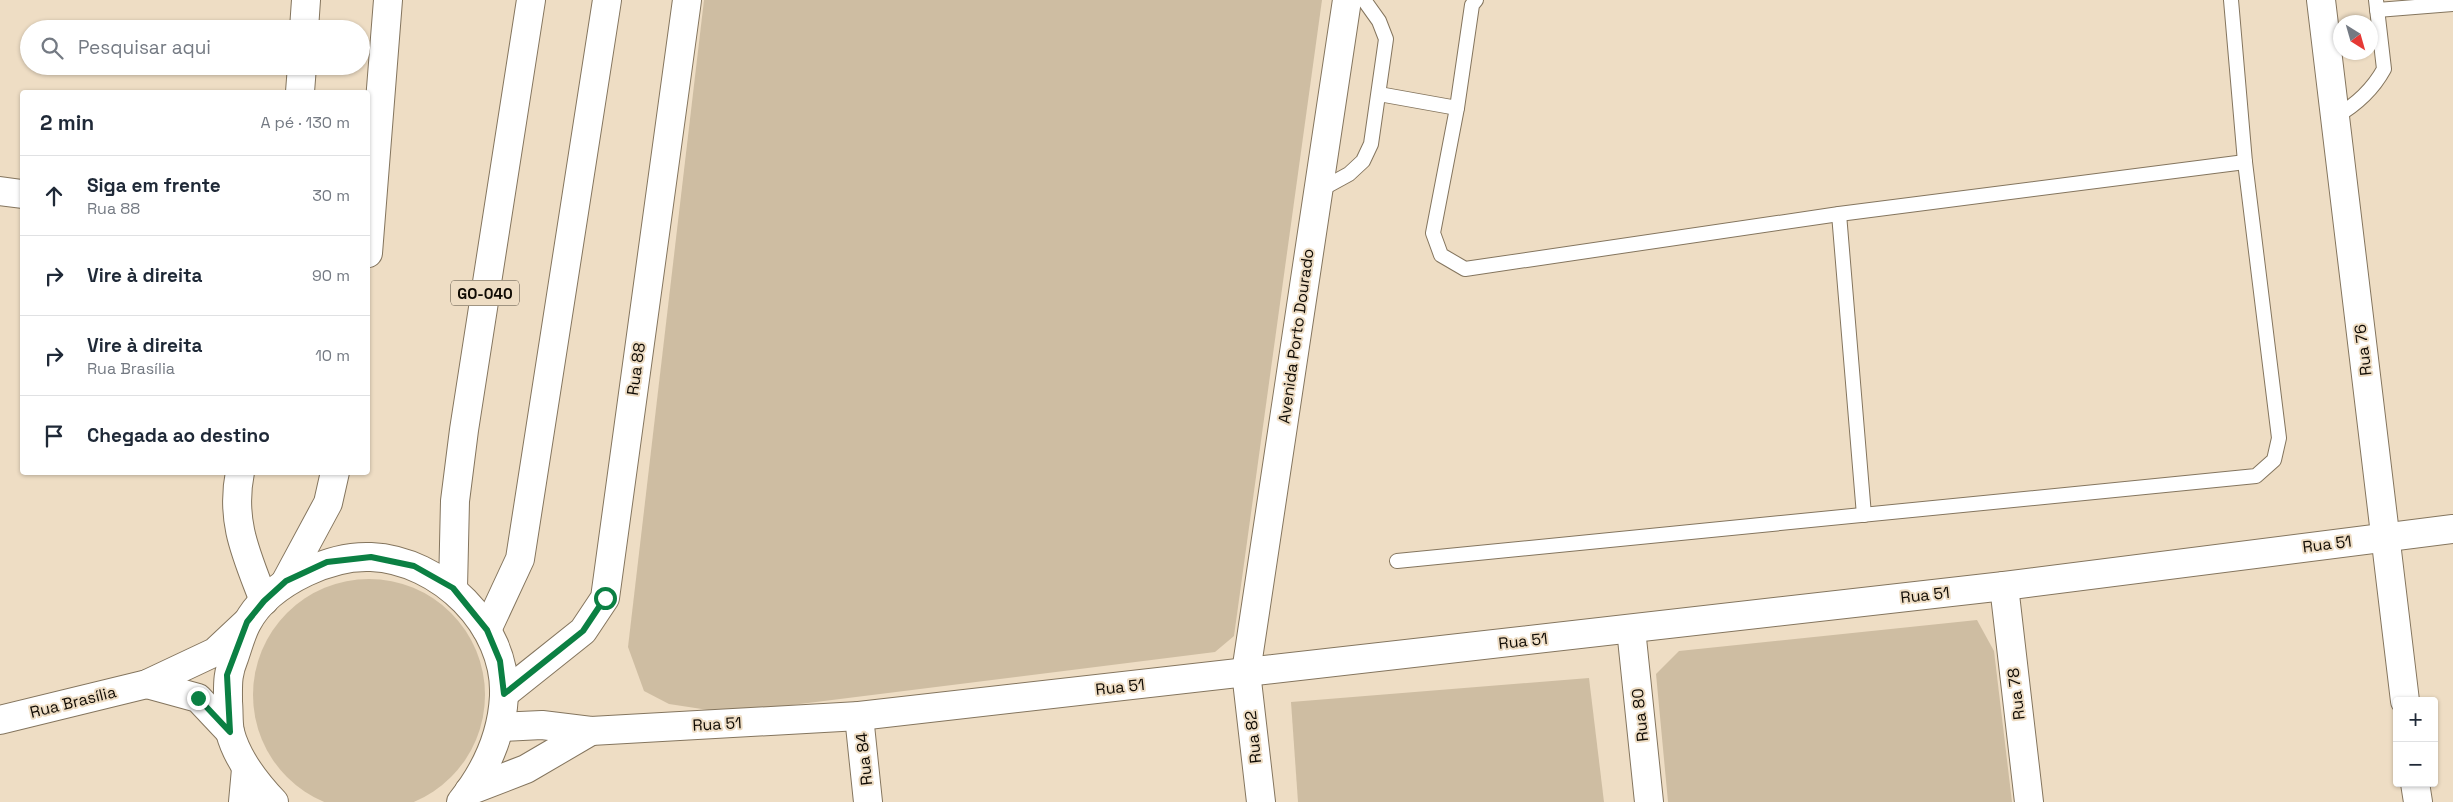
<!DOCTYPE html>
<html lang="pt">
<meta charset="utf-8">
<style>
:root{--surface:#fff;--page:#f2f2f3;--text:#1f2937;--muted:#747a83;--line:#e0e1e3}
body{margin:0;font-family:"Space Grotesk",sans-serif;background:var(--page);color:var(--text)}
.controls{position:absolute;right:15px;bottom:15px;display:grid;overflow:hidden;border-radius:5px;box-shadow:0 1px 4px #0004}
.controls button{width:45px;height:45px;display:grid;place-items:center;padding:0;border:0;border-bottom:1px solid var(--line);background:var(--surface);color:var(--text);font:25px sans-serif}
.compass{position:absolute;left:2333px;top:15px;width:45px;height:45px;border-radius:50%;background:var(--surface);box-shadow:0 1px 4px #0004;rotate:143deg}
.stop{position:absolute;width:15px;height:15px;margin:-11px;border:4px solid #0b8043;border-radius:50%;background:#fff}
.stop.end{background:#0b8043;border-color:#fff;box-shadow:0 1px 5px #0008}
.list{margin:0;padding:0;list-style:none}
h2{display:flex;justify-content:space-between;align-items:center;height:65px;margin:0;padding:0 20px;font-size:21px}
h2 small{font-size:16px;font-weight:400;color:var(--muted)}
.list li{display:grid;grid-template-columns:32px 1fr auto;gap:15px;align-items:center;box-sizing:border-box;height:80px;padding:0 20px;border-top:1px solid var(--line)}
.list b{display:block;font-size:19px;white-space:nowrap}
.list p{margin:0;font-size:16px;white-space:nowrap;color:var(--muted)}
.list em{font-size:16px;font-style:normal;color:var(--muted)}
.icon{flex:none;width:28px;height:28px;fill:none;stroke:currentColor;stroke-width:2;stroke-linecap:round;stroke-linejoin:round}
.map{position:relative;flex:none;width:2453px;height:802px;overflow:hidden}
.search{position:absolute;background:var(--surface);box-shadow:0 1px 4px #0004;left:20px;top:20px;width:350px;height:55px;display:flex;align-items:center;gap:12px;box-sizing:border-box;padding:0 18px;border-radius:28px;color:var(--muted);font-size:19px}
.panel{position:absolute;background:var(--surface);box-shadow:0 1px 4px #0004;left:20px;top:90px;width:350px;height:385px;border-radius:5px}
.map>svg:first-child{display:block}
.green{fill:#cebda2}
.lines{fill:none;stroke-linecap:round;stroke-linejoin:round}
.lane-casing{stroke:#84755e;stroke-width:16}
.street-casing{stroke:#84755e;stroke-width:30}
.secondary-casing{stroke:#84755e;stroke-width:30}
.primary-casing{stroke:#84755e;stroke-width:30}
.lane{stroke:#fff;stroke-width:14}
.street{stroke:#fff;stroke-width:28}
.secondary{stroke:#fff;stroke-width:28}
.primary{stroke:#fff;stroke-width:28}
.route{stroke:#0b8043;stroke-width:6}
.labels{text-anchor:middle;dominant-baseline:central;stroke-width:4;stroke-linejoin:round;paint-order:stroke}
.shield{fill:#eeddc4;stroke:#534a3e;stroke-width:1}
.shield-label{font-size:15px;font-weight:bold;fill:#100b04}
.street-label{font-size:16px;fill:#100b04;stroke:#eeddc4}
</style>
<div class="map">
<svg width="2453" height="802" viewBox="0 0 2453 802">
<rect width="100%" height="100%" fill="#eeddc4"/>
<g class="green">
<path d="M704 0H1322L1234 636 1215 652 728 713 669 704 644 691 628 647Z"/>
<circle cx="369" cy="695" r="116"/>
<path d="M1977 620 1994 651 2012 802H1668L1656 674 1679 651Z"/>
<path d="M1589 678 1604 802H1298L1291 702Z"/>
</g>
<g class="lines">
<defs>
<g id="lane">
<path d="M1476 0 1472 5 1457 108 1433 233 1441 255 1465 269 1839 214 2245 162"/>
<path d="M2377 10 2453 4"/>
<path d="M1379 94 1457 108"/>
<path d="M2335 117C2356 105 2372 91 2384 69L2376 0"/>
<path d="M1318 191 1349 174 1363 161 1371 144 1386 39 1379 21 1364 0"/>
<path d="M1839 214 1864 515"/>
<path d="M1397 561 2256 476 2274 460 2279 438 2245 162 2231 0"/>
</g>
<g id="street">
<path d="M2321 0 2405 701"/>
<path d="M0 191 22 194"/>
<path d="M240 472C230 522 247 556 264 601"/>
<path d="M2004 586 2029 802"/>
<path d="M1631 629 1649 802"/>
<path d="M147 684 198 698 230 732"/>
<path d="M504 694 583 631 605 598 687 0"/>
<path d="M859 716 868 802"/>
<path d="M0 720 147 684 215 652 247 622"/>
<path d="M500 727 542 725 591 731 859 716 2004 586 2453 529"/>
<path d="M2415 783 2418 802"/>
<path d="M469 791 526 769 591 731"/>
<path d="M243 802 246 769"/>
<path d="M1261 802 1246 672 1347 0"/>
</g>
<g id="secondary">
<path d="M304 29 306 0"/>
<path d="M300 92 302 66"/>
<path d="M487 630 520 559 607 0"/>
</g>
<g id="primary">
<path d="M368 253 388 0"/>
<path d="M286 581 328 503 335 472"/>
<path d="M453 588 455 501 464 430 531 0"/>
<path d="M274 802C255 782 237 759 230 732 228 723 229 712 228 702 228 684 227 675 234 658 238 647 241 634 247 623 259 600 283 583 306 572 325 563 349 556 371 557 440 560 507 625 504 696 502 735 485 772 461 802"/>
</g>
</defs>
<use href="#lane" class="lane-casing"/>
<use href="#street" class="street-casing"/>
<use href="#secondary" class="secondary-casing"/>
<use href="#primary" class="primary-casing"/>
<use href="#lane" class="lane"/>
<use href="#street" class="street"/>
<use href="#secondary" class="secondary"/>
<use href="#primary" class="primary"/>
</g>
<g class="lines">
<path class="route" d="M198 698 230 732 227 675 247 622 264 601 286 581 327 562 371 557 414 566 453 588 487 630 500 661 504 694 583 631 605 598"/>
</g>
<g class="labels">
<rect class="shield" x="451" y="280.5" width="68" height="25" rx="4"/>
<g class="shield-label">
<text x="485" y="293">GO-040</text>
</g>
<g class="street-label">
<text transform="translate(1296 336) rotate(-82)">Avenida Porto Dourado</text>
<text transform="translate(2363 350) rotate(-97)">Rua 76</text>
<text transform="translate(636 369) rotate(-82)">Rua 88</text>
<text transform="translate(2327 544) rotate(-7)">Rua 51</text>
<text transform="translate(1925 595) rotate(-6)">Rua 51</text>
<text transform="translate(1523 641) rotate(-6)">Rua 51</text>
<text transform="translate(1120 687) rotate(-6)">Rua 51</text>
<text transform="translate(2016 694) rotate(-97)">Rua 78</text>
<text transform="translate(73 702) rotate(-14)">Rua Brasília</text>
<text transform="translate(1640 715) rotate(-96)">Rua 80</text>
<text transform="translate(717 724) rotate(-3)">Rua 51</text>
<text transform="translate(1253 737) rotate(-96)">Rua 82</text>
<text transform="translate(864 759) rotate(-96)">Rua 84</text>
</g>
</g>
</svg>
<div class="controls">
<button>+</button>
<button>−</button>
</div>
<svg class="compass" viewBox="-18 -18 36 36"><path d="M0-13l5 13h-10z" fill="#e53935"/><path d="M0 13l5-13h-10z" fill="#747a83"/></svg>
<div class="stop" style="left:605px;top:598px"></div>
<div class="stop end" style="left:198px;top:698px"></div>
<div class="search"><svg class="icon" aria-label="search" viewBox="0 0 24 24"><circle cx="10" cy="10" r="6"/><path d="M15 15l6 6"/></svg>Pesquisar aqui</div>
<section class="panel">
<h2>2 min<small>A pé · 130 m</small></h2>
<ul class="list">
<li><svg class="icon" aria-label="ahead" viewBox="0 0 24 24"><path d="M12 20V5M6 11l6-6 6 6"/></svg><div><b>Siga em frente</b><p>Rua 88</p></div><em>30 m</em></li>
<li><svg class="icon" aria-label="right" viewBox="0 0 24 24"><path d="M7 20v-9h11M14 6l5 5-5 5"/></svg><div><b>Vire à direita</b></div><em>90 m</em></li>
<li><svg class="icon" aria-label="right" viewBox="0 0 24 24"><path d="M7 20v-9h11M14 6l5 5-5 5"/></svg><div><b>Vire à direita</b><p>Rua Brasília</p></div><em>10 m</em></li>
<li><svg class="icon" aria-label="arrive" viewBox="0 0 24 24"><path d="M6 21V4h12l-3 4 3 4H6"/></svg><div><b>Chegada ao destino</b></div></li>
</ul>
</section>
</div>
